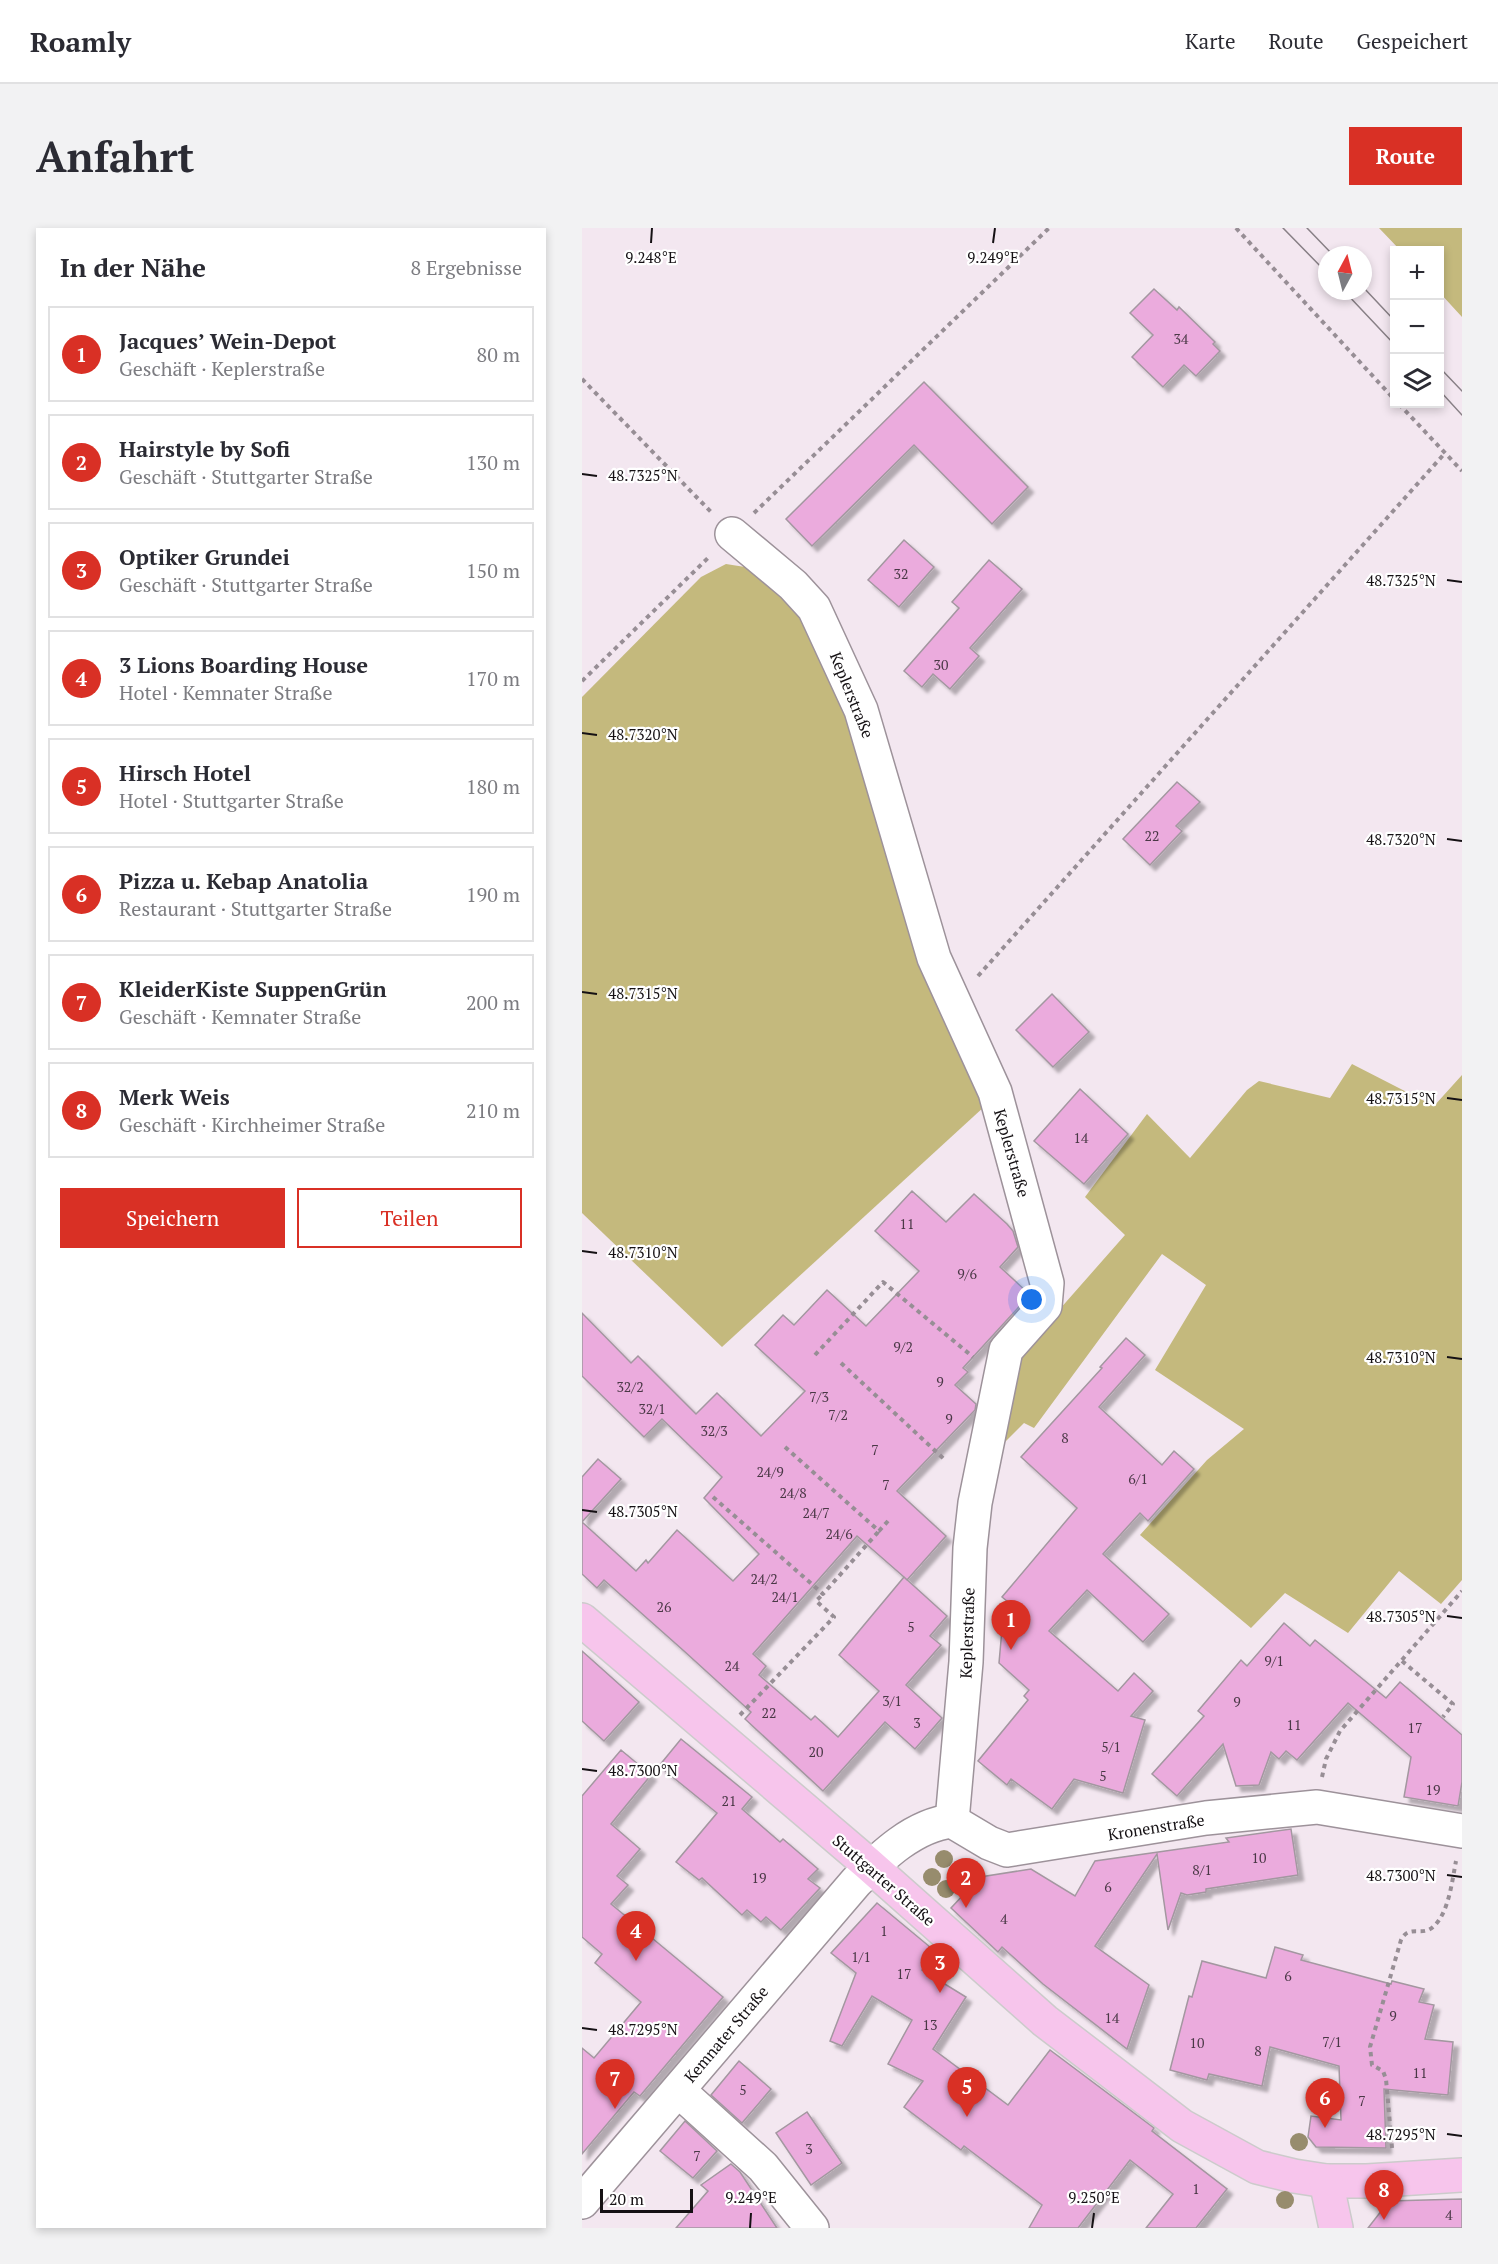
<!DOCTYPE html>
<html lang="de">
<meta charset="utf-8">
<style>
:root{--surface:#fff;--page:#f2f2f3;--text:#2b2b33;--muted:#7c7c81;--line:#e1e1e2;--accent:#d93025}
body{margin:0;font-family:"PT Serif",serif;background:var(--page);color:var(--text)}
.controls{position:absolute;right:18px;top:18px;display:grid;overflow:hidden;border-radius:0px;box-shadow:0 3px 9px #0003}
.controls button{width:54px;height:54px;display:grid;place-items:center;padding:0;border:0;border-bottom:2px solid var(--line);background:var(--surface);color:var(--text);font:30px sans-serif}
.compass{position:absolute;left:736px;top:18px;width:54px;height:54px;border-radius:50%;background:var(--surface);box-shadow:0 3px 9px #0003;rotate:7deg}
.scale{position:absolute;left:18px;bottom:15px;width:93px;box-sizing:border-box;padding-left:6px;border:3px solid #151114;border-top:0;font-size:16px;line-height:21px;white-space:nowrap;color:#151114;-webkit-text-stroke:4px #fff;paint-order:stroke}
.you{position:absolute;left:450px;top:1072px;width:21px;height:21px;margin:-15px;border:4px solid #fff;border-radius:50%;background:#1a73e8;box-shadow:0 0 0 9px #1a73e833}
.badge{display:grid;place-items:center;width:39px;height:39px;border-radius:50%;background:var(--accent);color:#fff;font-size:20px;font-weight:700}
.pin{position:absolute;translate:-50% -50px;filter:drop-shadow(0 2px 3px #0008)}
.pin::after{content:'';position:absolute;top:32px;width:21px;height:18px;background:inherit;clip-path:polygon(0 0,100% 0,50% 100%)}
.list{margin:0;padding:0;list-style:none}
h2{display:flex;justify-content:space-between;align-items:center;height:78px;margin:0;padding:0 24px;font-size:26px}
h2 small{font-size:20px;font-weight:400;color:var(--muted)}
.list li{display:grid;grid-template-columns:39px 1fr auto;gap:18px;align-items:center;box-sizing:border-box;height:96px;margin:0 12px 12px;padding:0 12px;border:2px solid var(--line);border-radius:0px}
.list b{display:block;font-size:22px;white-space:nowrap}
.list p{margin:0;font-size:20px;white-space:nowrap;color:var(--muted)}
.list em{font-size:20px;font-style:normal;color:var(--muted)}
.actions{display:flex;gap:12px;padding:18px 24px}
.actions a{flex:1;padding:14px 0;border:2px solid var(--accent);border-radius:0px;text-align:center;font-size:21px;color:var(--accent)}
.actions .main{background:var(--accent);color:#fff}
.icon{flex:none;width:33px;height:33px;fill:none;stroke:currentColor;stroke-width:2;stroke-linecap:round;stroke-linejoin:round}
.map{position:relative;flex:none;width:880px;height:2000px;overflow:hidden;border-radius:0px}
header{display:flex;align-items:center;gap:36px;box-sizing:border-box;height:84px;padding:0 30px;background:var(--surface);border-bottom:2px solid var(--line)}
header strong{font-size:28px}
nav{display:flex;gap:33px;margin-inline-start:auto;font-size:21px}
.intro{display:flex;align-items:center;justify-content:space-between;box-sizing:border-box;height:144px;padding:0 36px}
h1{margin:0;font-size:42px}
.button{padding:15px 27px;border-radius:0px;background:var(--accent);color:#fff;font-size:21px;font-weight:700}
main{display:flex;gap:36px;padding:0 36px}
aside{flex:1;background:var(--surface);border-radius:0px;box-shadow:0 3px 9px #0003}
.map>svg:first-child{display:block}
.green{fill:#c4b97d}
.building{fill:#ebabdd;stroke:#a397a0;stroke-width:1.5;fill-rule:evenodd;filter:url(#shadow)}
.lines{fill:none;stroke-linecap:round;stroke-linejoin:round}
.minor-casing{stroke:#9d929a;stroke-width:36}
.major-casing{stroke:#cccbcb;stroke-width:36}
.path{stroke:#978e95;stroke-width:4;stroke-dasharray:4.5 4.5;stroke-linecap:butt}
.minor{stroke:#fff;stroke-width:33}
.major{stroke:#f7c5ec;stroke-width:33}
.tram{stroke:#888086;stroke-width:1.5}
.tree{fill:#978c6d}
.ticks{fill:none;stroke:#151114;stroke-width:2}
.labels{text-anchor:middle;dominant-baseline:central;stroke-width:4.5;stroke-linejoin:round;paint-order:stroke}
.number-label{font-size:14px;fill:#4a3846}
.street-label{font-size:16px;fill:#151114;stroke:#fff}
.ticks-label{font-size:15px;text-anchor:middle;fill:#151114;stroke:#fff;stroke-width:4.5;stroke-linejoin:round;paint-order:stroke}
</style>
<header>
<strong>Roamly</strong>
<nav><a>Karte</a><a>Route</a><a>Gespeichert</a></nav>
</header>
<div class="intro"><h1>Anfahrt</h1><a class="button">Route</a></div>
<main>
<aside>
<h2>In der Nähe<small>8 Ergebnisse</small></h2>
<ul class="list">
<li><span class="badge">1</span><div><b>Jacques’ Wein-Depot</b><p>Geschäft · Keplerstraße</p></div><em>80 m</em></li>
<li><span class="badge">2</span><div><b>Hairstyle by Sofi</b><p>Geschäft · Stuttgarter Straße</p></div><em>130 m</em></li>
<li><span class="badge">3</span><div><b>Optiker Grundei</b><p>Geschäft · Stuttgarter Straße</p></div><em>150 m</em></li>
<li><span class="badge">4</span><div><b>3 Lions Boarding House</b><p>Hotel · Kemnater Straße</p></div><em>170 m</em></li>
<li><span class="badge">5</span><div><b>Hirsch Hotel</b><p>Hotel · Stuttgarter Straße</p></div><em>180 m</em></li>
<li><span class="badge">6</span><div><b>Pizza u. Kebap Anatolia</b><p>Restaurant · Stuttgarter Straße</p></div><em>190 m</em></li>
<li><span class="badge">7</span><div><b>KleiderKiste SuppenGrün</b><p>Geschäft · Kemnater Straße</p></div><em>200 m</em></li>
<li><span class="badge">8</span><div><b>Merk Weis</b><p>Geschäft · Kirchheimer Straße</p></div><em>210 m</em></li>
</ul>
<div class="actions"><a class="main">Speichern</a><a>Teilen</a></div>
</aside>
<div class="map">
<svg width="880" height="2000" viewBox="0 0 880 2000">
<defs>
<filter id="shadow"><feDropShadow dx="5.5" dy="5.5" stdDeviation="1.5" flood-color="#0004"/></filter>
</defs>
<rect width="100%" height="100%" fill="#f3e7f0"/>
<g class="green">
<path d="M797 0H880V89L858 65V22H818Z"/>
<path d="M144 336 163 339 203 363 255 444 403 878 140 1119 0 985V469L119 349Z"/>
<path d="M770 836 852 878 880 847V1352L859 1376 817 1343 766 1405 703 1365 669 1400 558 1307 625 1232 662 1201 573 1142 624 1057 580 1026 452 1200 442 1195 420 1217 440 1124 543 1007 503 969 565 886 608 930 665 862 677 853 748 870Z"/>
</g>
<g class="building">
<path d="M572 61 595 82 597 79 633 114 631 116 638 123 614 148 602 137 581 159 550 129 571 107 548 85Z"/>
<path d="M342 154 446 259 410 296 332 217 230 318 204 291Z"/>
<path d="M322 312 352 339 317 379 286 352Z"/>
<path d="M407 332 440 361 388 420 397 428 368 461 351 446 340 459 322 443 377 380 370 374Z"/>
<path d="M595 554 618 574 594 598 600 603 568 637 541 611Z"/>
<path d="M470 766 507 804 471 839 434 802Z"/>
<path d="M498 861 546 906 502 956 452 913Z"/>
<path d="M330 963 364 994 392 966 425 996 431 1003 436 1019 418 1039 445 1064V1070L381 1140 386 1144 373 1157 394 1176 393 1182 315 1263 364 1308 325 1352 322 1349 365 1388 348 1408 359 1417 324 1457 360 1490 333 1521 303 1494 241 1563 163 1491 169 1484 102 1423 22 1352 15 1360 0 1346V1249L16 1231 39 1251 0 1294 54 1343 64 1332 66 1335 95 1302 151 1353 177 1326 122 1270 140 1249 80 1191 62 1209 0 1148V1085L49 1135 56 1128 114 1186 135 1165 179 1208 223 1163 173 1117 201 1087 212 1097 245 1062 284 1098 337 1043 293 1003ZM275 1308 322 1349 257 1427 297 1463 256 1509 233 1488 229 1492 177 1447 184 1438 171 1426Z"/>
<path d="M544 1110 563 1127 517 1179 580 1237 592 1223 612 1241 566 1293 558 1285 521 1326 587 1386 561 1414 505 1362 467 1403 536 1463 552 1445 571 1463 549 1488 563 1492 541 1565 492 1551 470 1581 429 1551 425 1557 396 1533 446 1472 442 1468 447 1462 417 1435 421 1390 431 1378 420 1369 495 1280 439 1229 520 1140 518 1139Z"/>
<path d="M702 1395 728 1418 733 1412 804 1470 818 1454 880 1507V1554L876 1578 822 1569 829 1529 766 1475 715 1532 704 1523 697 1531 689 1524 677 1557 654 1558 641 1516 595 1568 570 1546 622 1488 616 1483 659 1432 665 1438Z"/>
<path d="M0 1423 57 1474 22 1513 0 1493Z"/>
<path d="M99 1511 170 1569 160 1581 198 1614 201 1611 236 1641 226 1651 238 1660 199 1702 184 1689 179 1694 165 1682 160 1687 120 1650 117 1652 94 1634 135 1585 77 1538Z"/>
<path d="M39 1522 69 1547 29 1596 58 1621 35 1648 46 1657 29 1676 141 1769 58 1868 52 1864 0 1926V1820L12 1830 59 1774 13 1735 20 1726 0 1709V1568Z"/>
<path d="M709 1601 716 1647 624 1661V1664L605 1667 599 1665 586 1702 575 1626 513 1718 567 1757 545 1821 461 1756 420 1719 416 1724 369 1680 398 1649 449 1641 493 1668 513 1633 647 1614 644 1610Z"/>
<path d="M295 1675 354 1724 340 1742 384 1769 351 1821 426 1877 468 1822 572 1900 570 1903 645 1961 614 2000H564L591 1966 548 1932 496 2000H447L460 1977 382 1918 379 1922 322 1879 341 1853 306 1836 330 1792 290 1768 260 1818 248 1813 274 1745 249 1725Z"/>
<path d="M693 1719 721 1727 719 1732 809 1756 810 1753 842 1761 837 1774 852 1777 843 1811 871 1814 866 1867 802 1861 804 1920 734 1919 726 1909 729 1888 759 1892 757 1838 688 1819 680 1858 627 1846 625 1852 588 1842 607 1768 610 1769 620 1733 684 1750Z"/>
<path d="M157 1833 189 1861 160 1895 129 1867Z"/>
<path d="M225 1884 260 1935 229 1957 194 1905Z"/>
<path d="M103 1893 135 1923 111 1950 78 1923Z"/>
<path d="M149 1936 158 1944 195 2000H94L126 1963 119 1957Z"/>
<path d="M880 1971V2000H786L807 1973Z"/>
</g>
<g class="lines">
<defs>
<g id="minor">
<path d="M150 306 211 357 232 380 279 482 352 730 413 864 465 1055 463 1078 424 1122 393 1275 388 1320 384 1434 370 1593"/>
<path d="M97 1863 181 1939 230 2000"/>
<path d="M0 1974 274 1654C300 1628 332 1597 370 1593L407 1615 425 1622 624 1590 735 1579 880 1603"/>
</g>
<g id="major">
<path d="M0 1392 285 1635 463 1793 600 1898 675 1939 712 1948 744 1953H785L880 1947"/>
<path d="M744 1953 754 2000"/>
</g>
</defs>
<use href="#minor" class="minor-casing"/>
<use href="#major" class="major-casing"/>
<g class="path">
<path d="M654 0 812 171"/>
<path d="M0 151 129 284"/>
<path d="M817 176 880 243"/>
<path d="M172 285 467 0"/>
<path d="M0 453 128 328"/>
<path d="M396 748 863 225"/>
<path d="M233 1127 301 1054 391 1129"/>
<path d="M259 1135 363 1232"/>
<path d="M203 1219 297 1303 306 1293"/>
<path d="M131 1269 241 1366 297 1303"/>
<path d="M820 1433 871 1476 861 1489"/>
<path d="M158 1487 252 1389 234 1373 241 1366"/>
<path d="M740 1549 744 1531 758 1503 880 1363"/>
<path d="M810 1920 804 1851 801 1843 790 1837 788 1819 819 1712C827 1696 840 1709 851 1699 867 1685 870 1653 874 1633"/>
</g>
<use href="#minor" class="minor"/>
<use href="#major" class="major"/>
<g class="tram">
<path d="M701 0 745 45"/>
<path d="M725 0 751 27"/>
<path d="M781 59 812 92"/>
<path d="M762 63 812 116"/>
<path d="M858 140 880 163"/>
<path d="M858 163 880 187"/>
</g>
</g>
<g class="tree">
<circle cx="362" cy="1631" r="9"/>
<circle cx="378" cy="1645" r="9"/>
<circle cx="350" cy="1649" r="9"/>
<circle cx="364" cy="1661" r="9"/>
<circle cx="717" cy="1914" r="9"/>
<circle cx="703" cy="1972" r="9"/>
</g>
<path class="ticks" d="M69 15 70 0M411 15 413 0M0 246 15 248M865 352 880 354M0 505 15 507M865 611 880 613M0 764 15 766M865 870 880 872M0 1023 15 1025M865 1129 880 1131M0 1282 15 1284M865 1388 880 1390M0 1541 15 1543M865 1647 880 1649M0 1800 15 1802M865 1906 880 1908M168 2000 169 1985M510 2000 512 1985"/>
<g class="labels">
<g class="number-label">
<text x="599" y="110">34</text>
<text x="319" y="345">32</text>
<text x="359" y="436">30</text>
<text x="570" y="607">22</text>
<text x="499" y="909">14</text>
<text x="325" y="995">11</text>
<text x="385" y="1045">9/6</text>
<text x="321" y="1118">9/2</text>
<text x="358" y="1153">9</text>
<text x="48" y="1158">32/2</text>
<text x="237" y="1168">7/3</text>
<text x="70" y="1180">32/1</text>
<text x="256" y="1186">7/2</text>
<text x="367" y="1190">9</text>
<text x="132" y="1202">32/3</text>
<text x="483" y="1209">8</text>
<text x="293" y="1221">7</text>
<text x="188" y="1243">24/9</text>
<text x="556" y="1250">6/1</text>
<text x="304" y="1256">7</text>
<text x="211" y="1264">24/8</text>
<text x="234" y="1284">24/7</text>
<text x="257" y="1305">24/6</text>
<text x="182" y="1350">24/2</text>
<text x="203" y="1368">24/1</text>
<text x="82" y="1378">26</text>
<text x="329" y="1398">5</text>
<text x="692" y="1432">9/1</text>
<text x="150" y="1437">24</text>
<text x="310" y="1472">3/1</text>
<text x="655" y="1473">9</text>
<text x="187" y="1484">22</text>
<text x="335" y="1494">3</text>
<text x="712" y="1496">11</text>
<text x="833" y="1499">17</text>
<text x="529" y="1518">5/1</text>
<text x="234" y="1523">20</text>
<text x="521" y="1547">5</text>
<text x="851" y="1561">19</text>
<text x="147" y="1572">21</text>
<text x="677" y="1629">10</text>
<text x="620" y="1641">8/1</text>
<text x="177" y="1649">19</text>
<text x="526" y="1658">6</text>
<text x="422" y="1690">4</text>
<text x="302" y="1702">1</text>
<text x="279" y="1728">1/1</text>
<text x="322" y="1745">17</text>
<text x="706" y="1747">6</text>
<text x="811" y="1787">9</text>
<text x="530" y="1789">14</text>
<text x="348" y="1796">13</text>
<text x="750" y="1813">7/1</text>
<text x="615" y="1814">10</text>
<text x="676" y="1822">8</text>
<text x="838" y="1844">11</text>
<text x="161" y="1861">5</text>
<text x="780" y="1872">7</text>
<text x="227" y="1920">3</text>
<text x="115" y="1927">7</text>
<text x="614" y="1960">1</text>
<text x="867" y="1986">4</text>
</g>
<g class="street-label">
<text transform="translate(270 467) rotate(68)">Keplerstraße</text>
<text transform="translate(430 925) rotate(74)">Keplerstraße</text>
<text transform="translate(385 1405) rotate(-88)">Keplerstraße</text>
<text transform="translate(574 1599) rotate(-9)">Kronenstraße</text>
<text transform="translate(302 1652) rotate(41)">Stuttgarter Straße</text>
<text transform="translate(144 1806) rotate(-50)">Kemnater Straße</text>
</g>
</g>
<g class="ticks-label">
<text x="69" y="35">9.248°E</text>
<text x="411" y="35">9.249°E</text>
<text x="61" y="253">48.7325°N</text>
<text x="819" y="358">48.7325°N</text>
<text x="61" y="512">48.7320°N</text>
<text x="819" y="617">48.7320°N</text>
<text x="61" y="771">48.7315°N</text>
<text x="819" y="876">48.7315°N</text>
<text x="61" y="1030">48.7310°N</text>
<text x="819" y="1135">48.7310°N</text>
<text x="61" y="1289">48.7305°N</text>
<text x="819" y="1394">48.7305°N</text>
<text x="61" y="1548">48.7300°N</text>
<text x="819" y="1653">48.7300°N</text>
<text x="61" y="1807">48.7295°N</text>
<text x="819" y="1912">48.7295°N</text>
<text x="169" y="1975">9.249°E</text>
<text x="512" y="1975">9.250°E</text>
</g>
</svg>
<div class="controls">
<button>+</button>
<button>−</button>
<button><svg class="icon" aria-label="layers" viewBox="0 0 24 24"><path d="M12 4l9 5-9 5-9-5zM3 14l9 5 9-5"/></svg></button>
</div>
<svg class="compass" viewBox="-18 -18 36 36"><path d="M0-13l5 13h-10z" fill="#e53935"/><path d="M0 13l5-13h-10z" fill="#7c7c81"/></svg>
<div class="scale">20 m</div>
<div class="you"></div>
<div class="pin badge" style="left:429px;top:1422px">1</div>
<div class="pin badge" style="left:384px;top:1680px">2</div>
<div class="pin badge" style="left:358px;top:1765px">3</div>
<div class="pin badge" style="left:54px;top:1733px">4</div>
<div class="pin badge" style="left:385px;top:1889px">5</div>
<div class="pin badge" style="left:743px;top:1900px">6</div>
<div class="pin badge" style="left:33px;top:1881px">7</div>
<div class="pin badge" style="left:802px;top:1992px">8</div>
</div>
</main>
